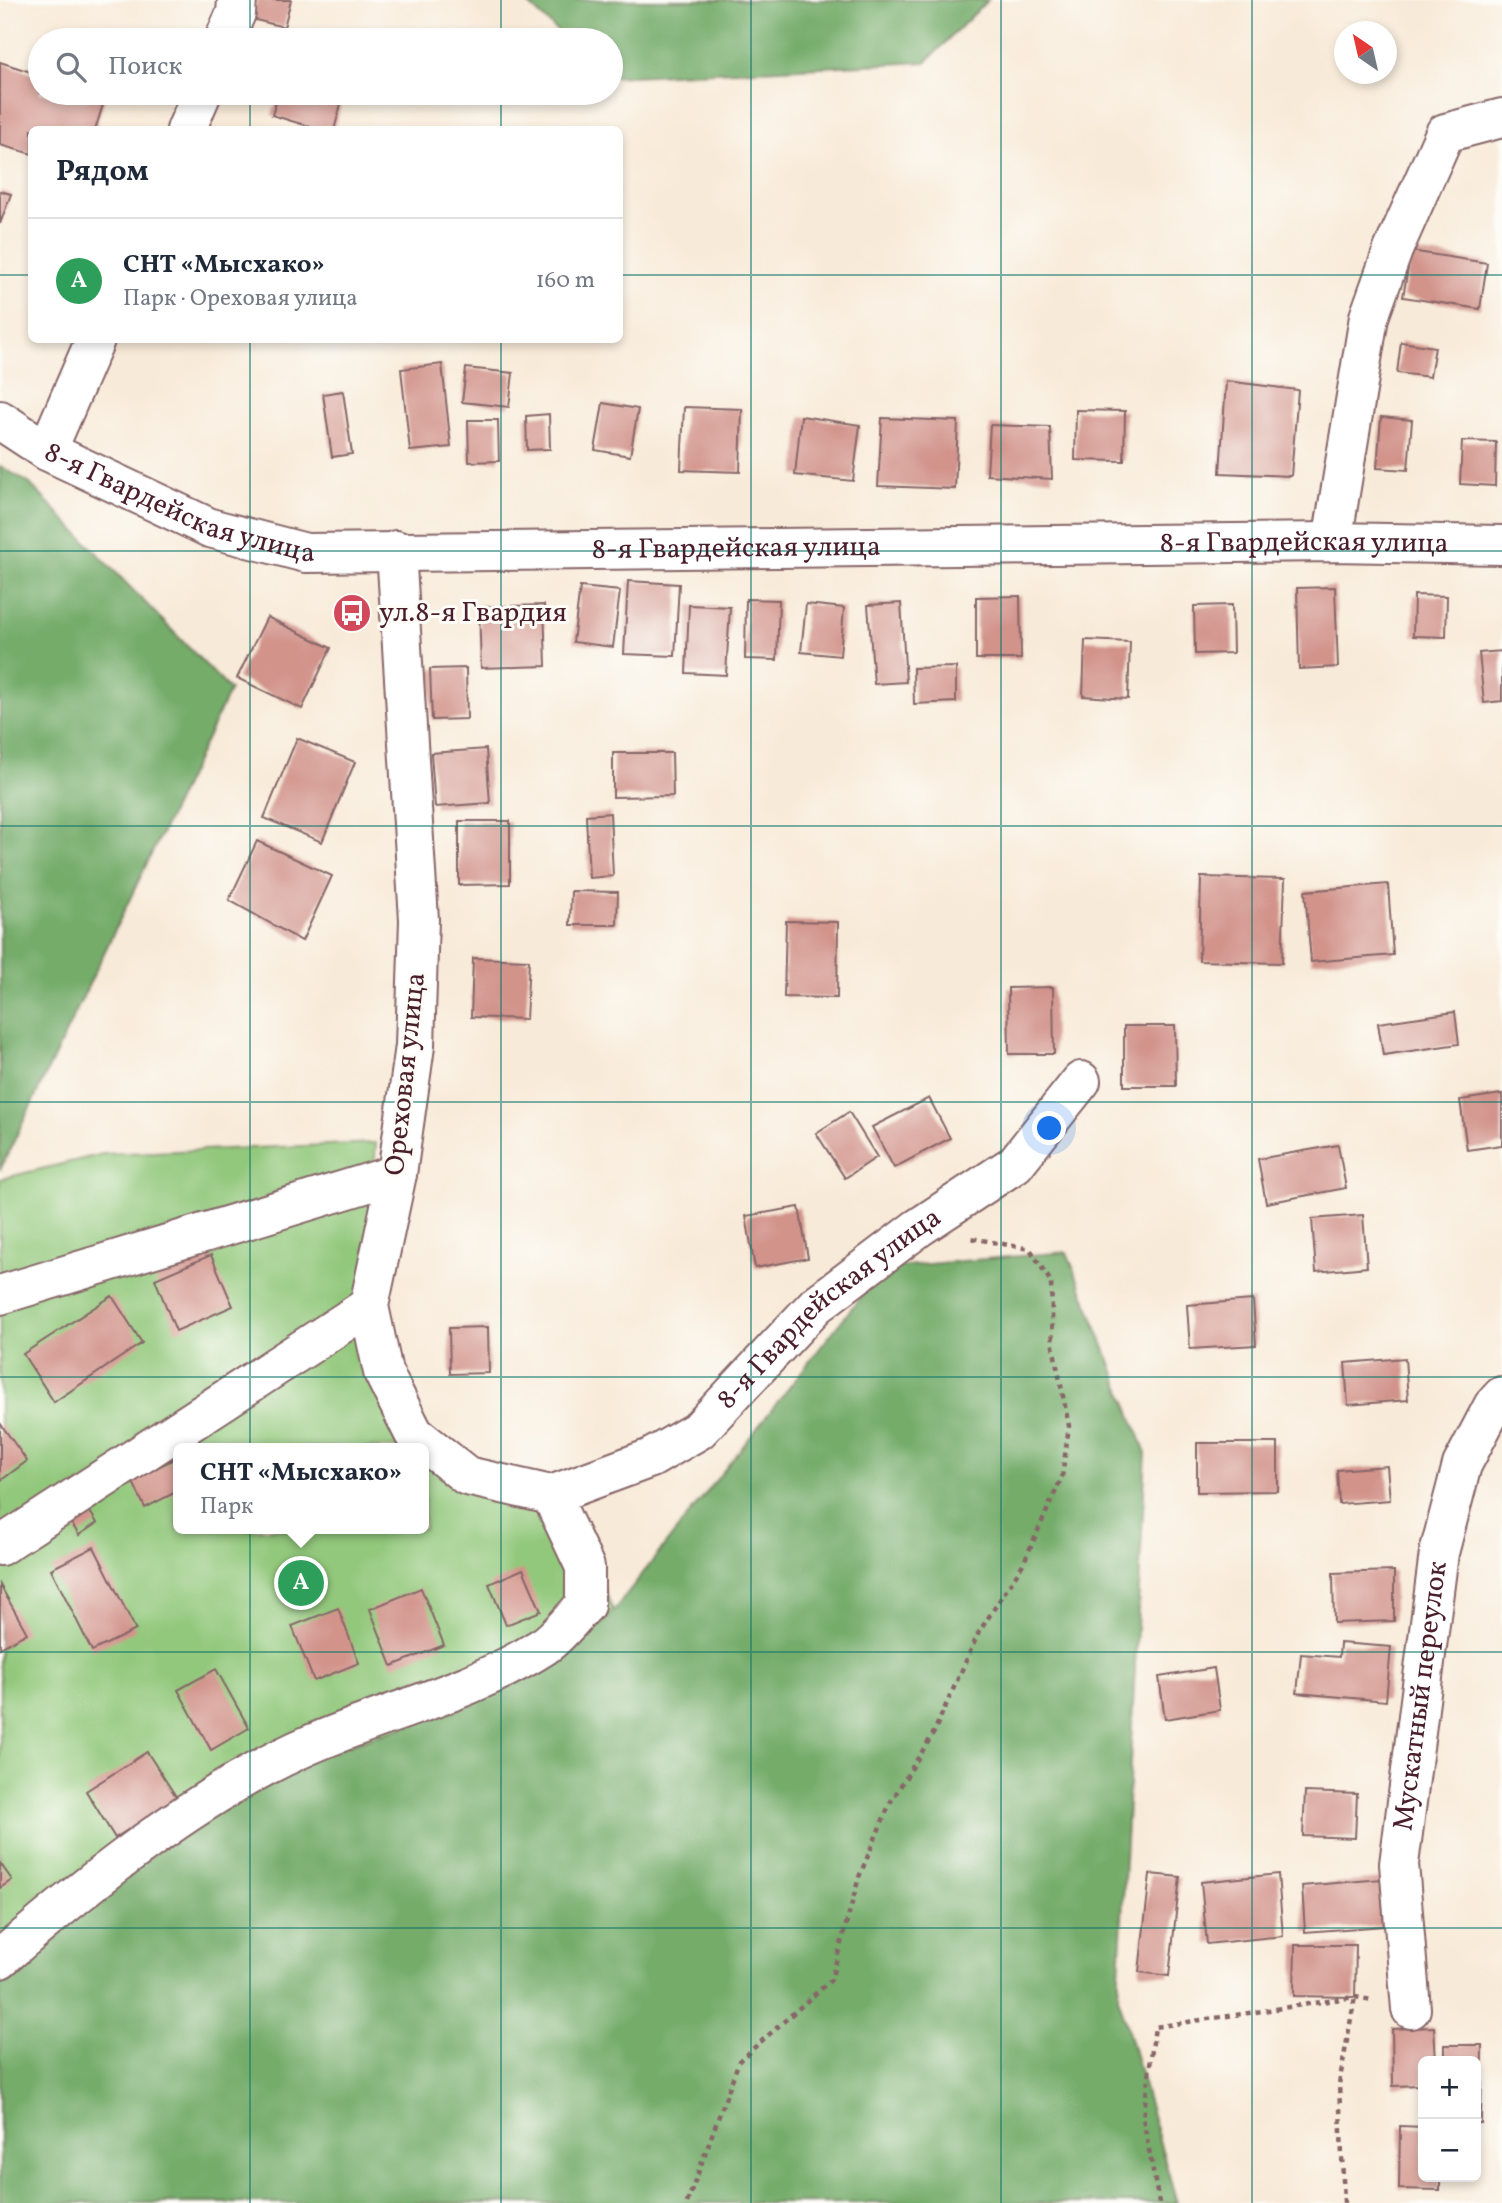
<!DOCTYPE html>
<html lang="ru">
<meta charset="utf-8">
<style>
:root{--surface:#fff;--page:#f6f6f7;--text:#1f2937;--muted:#747a83;--line:#e0e1e3;--accent:#0f766e}
body{margin:0;font-family:Vollkorn,serif;background:var(--page);color:var(--text)}
.controls{position:absolute;right:21px;bottom:21px;display:grid;overflow:hidden;border-radius:10px;box-shadow:0 4px 10px #0003}
.controls button{width:63px;height:63px;display:grid;place-items:center;padding:0;border:0;border-bottom:2px solid var(--line);background:var(--surface);color:var(--text);font:35px sans-serif}
.compass{position:absolute;left:1334px;top:21px;width:63px;height:63px;border-radius:50%;background:var(--surface);box-shadow:0 4px 10px #0003;rotate:326deg}
.you{position:absolute;left:1050px;top:1129px;width:24px;height:24px;margin:-18px;border:5px solid #fff;border-radius:50%;background:#1a73e8;box-shadow:0 0 0 10px #1a73e833}
.badge{display:grid;place-items:center;width:46px;height:46px;border-radius:50%;background:var(--accent);color:#fff;font-size:23px;font-weight:700}
.pin{position:absolute;translate:-50% -50%;border:4px solid #fff;box-shadow:0 2px 7px #0006}
.popup{position:absolute;left:173px;top:1443px;width:256px;height:91px;box-sizing:border-box;display:grid;place-content:center;border-radius:10px;background:var(--surface);filter:drop-shadow(0 2px 5px #0005);font-size:23px;white-space:nowrap;color:var(--muted)}
.popup b{font-size:26px;color:var(--text)}
.popup::after{content:'';position:absolute;left:50%;top:100%;margin-left:-14px;border:14px solid transparent;border-top-color:var(--surface)}
.list{margin:0;padding:0;list-style:none}
h2{display:flex;justify-content:space-between;align-items:center;height:91px;margin:0;padding:0 28px;font-size:30px}
h2 small{font-size:23px;font-weight:400;color:var(--muted)}
.list li{display:grid;grid-template-columns:46px 1fr auto;gap:21px;align-items:center;box-sizing:border-box;height:126px;padding:0 28px;border-top:2px solid var(--line)}
.list b{display:block;font-size:26px;white-space:nowrap}
.list p{margin:0;font-size:23px;white-space:nowrap;color:var(--muted)}
.list em{font-size:23px;font-style:normal;color:var(--muted)}
.icon{flex:none;width:38px;height:38px;fill:none;stroke:currentColor;stroke-width:2;stroke-linecap:round;stroke-linejoin:round}
.map{position:relative;flex:none;width:1502px;height:2203px;overflow:hidden}
.search{position:absolute;background:var(--surface);box-shadow:0 4px 10px #0003;left:28px;top:28px;width:595px;height:77px;display:flex;align-items:center;gap:18px;box-sizing:border-box;padding:0 24px;border-radius:38px;color:var(--muted);font-size:26px}
.panel{position:absolute;background:var(--surface);box-shadow:0 4px 10px #0003;left:28px;top:126px;width:595px;height:217px;border-radius:10px}
.map>svg:first-child{display:block}
.green{fill:#92c87b;stroke:#6e7453;stroke-width:2}
.forest{fill:#75ac6b;stroke:#60664b;stroke-width:2}
.building{fill:#d1938a}
.lines{fill:none;stroke-linecap:round;stroke-linejoin:round}
.minor-casing{stroke:#876668;stroke-width:42}
.path{stroke:#876668;stroke-width:4.5;stroke-dasharray:5 5;stroke-linecap:butt}
.minor{stroke:#fff;stroke-width:38}
.grid{fill:none;stroke:#0f766e;stroke-width:2;stroke-opacity:0.55}
.labels{text-anchor:middle;dominant-baseline:central;stroke-width:6;stroke-linejoin:round;paint-order:stroke}
.street-label{font-size:28px;fill:#4a1f2b;stroke:#fdfcf7}
.poi-label{font-size:28px;fill:#4a1f2b;stroke:#fdfcf7;text-anchor:start}
</style>
<div class="map">
<svg width="1502" height="2203" viewBox="0 0 1502 2203">
<rect width="100%" height="100%" fill="#fdfcf7"/>
<filter id="ink" filterUnits="userSpaceOnUse"><feTurbulence type="fractalNoise" baseFrequency=".0143" numOctaves="2"/><feDisplacementMap in="SourceGraphic" scale="14" xChannelSelector="R" yChannelSelector="G"/><feConvolveMatrix kernelMatrix="1 2 1 2 8 2 1 2 1" color-interpolation-filters="sRGB"/></filter>
<filter id="wash" filterUnits="userSpaceOnUse"><feTurbulence type="fractalNoise" baseFrequency=".00686" numOctaves="4" result="noise"/><feDisplacementMap in="SourceGraphic" scale="28" xChannelSelector="R" yChannelSelector="G"/><feGaussianBlur stdDeviation="1.57" result="paint"/><feColorMatrix in="noise" values="0 0 0 0 0 0 0 0 0 0 0 0 0 0 0 0 0 1.4 0 .05"/><feComposite in="paint" operator="in"/></filter>
<g filter="url(#wash)">
<rect width="100%" height="100%" fill="#f8ead8"/>
<path class="green" d="M376 1143 362 1328 415 1448H178V1529H424V1455L573 1508 631 1657 0 2015V1179L103 1154Z"/>
<g class="forest">
<path d="M524 0H988L926 62 611 77V40H567Z"/>
<path d="M0 466 29 483 230 690 0 1170Z"/>
<path d="M1067 1252 1146 1453 1118 1996 1177 2203H0V1981L33 1937 278 1768 457 1710 603 1624 883 1268Z"/>
</g>
<g id="blocks">
<g class="building">
<path d="M257 0H291L284 27 252 19Z"/>
<path d="M0 62 40 75V93L106 95 95 130H32V154L0 145Z"/>
<path d="M279 93H344L334 130H321L272 115Z"/>
<path d="M0 191 11 194 0 224Z"/>
<path d="M1411 251 1487 263 1480 309 1403 297Z"/>
<path d="M1401 342 1435 347 1430 377 1397 373Z"/>
<path d="M442 364 451 447 410 451 401 369Z"/>
<path d="M466 368 513 373 509 407 462 402Z"/>
<path d="M1226 381 1298 390 1291 476 1220 473Z"/>
<path d="M343 391 352 454 332 457 323 394Z"/>
<path d="M603 403 638 409 630 456 595 450Z"/>
<path d="M684 407 742 409 740 472 681 470Z"/>
<path d="M1076 410 1125 411 1124 461 1075 460Z"/>
<path d="M549 414 550 449 527 450 526 416Z"/>
<path d="M801 416 860 425 853 481 795 475Z"/>
<path d="M1381 417 1412 420 1408 470 1377 468Z"/>
<path d="M882 418 958 421 955 489 878 486Z"/>
<path d="M468 420H498L499 461 469 462Z"/>
<path d="M990 425 1050 427 1052 479 987 475Z"/>
<path d="M1462 441 1496 442 1495 486 1460 484Z"/>
<path d="M628 581 679 584 675 656 624 654Z"/>
<path d="M580 587 620 591 613 647 573 642Z"/>
<path d="M1335 587 1338 667 1299 669 1297 588Z"/>
<path d="M1414 595 1447 596 1446 637 1413 636Z"/>
<path d="M1020 596 1021 659H976V597Z"/>
<path d="M746 599 779 600 777 660 745 659Z"/>
<path d="M901 603 906 682 874 684 868 605Z"/>
<path d="M806 604 844 608 840 656 801 652Z"/>
<path d="M544 605 546 666 481 668 479 607Z"/>
<path d="M689 605 730 607 726 675 686 673Z"/>
<path d="M1232 605 1233 653 1195 654 1194 606Z"/>
<path d="M267 617 331 648 302 709 237 678Z"/>
<path d="M1085 640 1130 642 1128 699 1083 696Z"/>
<path d="M1502 651V701L1484 703 1479 653Z"/>
<path d="M956 667V702L914 704 913 668Z"/>
<path d="M466 668 467 719 432 720 430 669Z"/>
<path d="M297 738 355 762 322 842 264 818Z"/>
<path d="M486 749 490 803 435 807 431 753Z"/>
<path d="M613 753H672L673 796 613 797Z"/>
<path d="M610 813 613 876 589 878 586 815Z"/>
<path d="M459 821H510V884L459 885Z"/>
<path d="M257 841 332 876 302 941 229 900Z"/>
<path d="M1201 877 1285 879 1282 963 1199 961Z"/>
<path d="M1388 884 1393 955 1311 962 1305 891Z"/>
<path d="M571 891 618 892 617 925H570Z"/>
<path d="M786 921 838 922 837 998 784 997Z"/>
<path d="M473 958 529 960 526 1019 471 1017Z"/>
<path d="M1053 987 1054 1054H1009L1008 988Z"/>
<path d="M1455 1012 1459 1044 1383 1055 1378 1023Z"/>
<path d="M1124 1026H1175L1176 1086H1124Z"/>
<path d="M1502 1094V1145L1467 1150 1460 1100Z"/>
<path d="M929 1098 950 1138 894 1168 872 1127Z"/>
<path d="M849 1112 877 1157 845 1178 816 1133Z"/>
<path d="M1338 1145 1346 1188 1266 1203 1258 1159Z"/>
<path d="M799 1207 808 1258 755 1268 746 1216Z"/>
<path d="M1363 1215 1367 1267 1316 1272 1312 1219Z"/>
<path d="M211 1255 233 1306 176 1331 155 1279Z"/>
<path d="M112 1296 142 1343 54 1402 23 1354Z"/>
<path d="M1253 1300 1256 1345 1190 1349 1187 1305Z"/>
<path d="M488 1327 489 1373 450 1374 449 1328Z"/>
<path d="M1405 1358 1408 1400 1348 1405 1345 1363Z"/>
<path d="M0 1423 27 1461 0 1481Z"/>
<path d="M1197 1443H1278V1491L1197 1492Z"/>
<path d="M178 1457V1491L145 1508 132 1480Z"/>
<path d="M1387 1466 1390 1500 1339 1504 1337 1470Z"/>
<path d="M81 1497 97 1523 79 1535 62 1509Z"/>
<path d="M94 1547 136 1630 92 1651 51 1569Z"/>
<path d="M523 1569 541 1611 506 1625 489 1584Z"/>
<path d="M1394 1571V1621L1334 1623 1333 1573Z"/>
<path d="M0 1585 27 1633 0 1648Z"/>
<path d="M421 1588 444 1645 392 1666 370 1609Z"/>
<path d="M338 1608 359 1663 314 1681 292 1626Z"/>
<path d="M1340 1643 1391 1647 1386 1701 1297 1693 1301 1654 1339 1657Z"/>
<path d="M1214 1668 1220 1710 1165 1719 1159 1677Z"/>
<path d="M216 1669 249 1728 211 1750 178 1690Z"/>
<path d="M147 1752 177 1798 115 1838 86 1791Z"/>
<path d="M1305 1792 1357 1794 1355 1838 1303 1836Z"/>
<path d="M0 1863 12 1880 0 1888Z"/>
<path d="M1150 1874 1180 1877 1169 1976 1139 1972Z"/>
<path d="M1278 1874 1283 1936 1207 1944 1201 1882Z"/>
<path d="M1381 1879 1384 1926 1305 1932 1302 1886Z"/>
<path d="M1295 1945H1356L1355 1997 1294 1996Z"/>
<path d="M1434 2027 1436 2061H1423V2085L1393 2086 1392 2029Z"/>
<path d="M1445 2045H1482L1481 2123H1476V2061H1445Z"/>
<path d="M1400 2126 1423 2127V2177H1440V2190L1399 2189Z"/>
</g>
</g>
</g>
<g filter="url(#ink)">
<use href="#blocks" fill-opacity="0" stroke="#876668" stroke-width="2"/>
<g class="lines">
<defs>
<g id="minor">
<path d="M224 40 236 13 237 0"/>
<path d="M186 130 202 93"/>
<path id="s1" d="M0 420 47 451 210 528 306 553 1332 542 1502 545"/>
<path d="M47 451 95 340"/>
<path d="M1332 542 1369 317 1393 250 1445 133 1502 118"/>
<path d="M396 550 419 920 415 1046 397 1174 369 1306 383 1372 414 1434 467 1476 551 1495"/>
<path d="M0 1295 397 1174"/>
<path id="s2" d="M551 1495 651 1458 699 1430 816 1305 918 1228 1015 1164 1081 1081"/>
<path d="M0 1546 369 1306"/>
<path d="M0 1959C89 1882 201 1792 309 1745 387 1711 471 1693 544 1646 559 1636 572 1618 585 1605V1567L551 1495"/>
<path id="s3" d="M1411 2009 1399 1864 1439 1553 1462 1465 1493 1406 1502 1396"/>
</g>
</defs>
<use href="#minor" class="minor-casing"/>
<g class="path">
<path d="M687 2203 739 2061 831 1980 859 1877 890 1803 933 1734 979 1632 1023 1564 1062 1477 1069 1426 1053 1346 1051 1282 1030 1249 971 1238"/>
<path d="M1159 2203 1143 2118 1155 2027 1355 1997 1372 2000"/>
<path d="M1344 2203 1339 2084 1355 1997"/>
</g>
<use href="#minor" class="minor"/>
</g>
</g>
<path class="grid" d="M250 0V40M501 0V40M751 0V2203M1001 0V2203M1252 0V2203M250 93V130M501 93V130M0 275H32M620 275H1502M250 340V2203M501 340V2203M0 551H1502M0 826H1502M0 1102H1502M0 1377H1502M0 1652H1502M0 1928H1502"/>
<defs>
<symbol id="bus-disc" viewBox="-11 -11 22 22"><circle r="9.5" fill="#d1495b" stroke="#fdfcf7"/><path d="M-5-6H5V4H4V6H2V4H-2V6H-4V4H-5ZM-3.5-4V0h7V-4ZM-3.5 1.2v1.5H-2V1.2ZM2 1.2v1.5H3.5V1.2Z" fill="#fff"/></symbol>
</defs>
<g fill-rule="evenodd">
<use href="#bus-disc" x="330" y="591" width="44" height="44"/>
</g>
<g class="labels">
<g class="street-label">
<text stroke="none"><textPath href="#s1" startOffset="200">8-я Гвардейская улица</textPath></text>
<text stroke="none"><textPath href="#s1" startOffset="1334">8-я Гвардейская улица</textPath></text>
<text stroke="none"><textPath href="#s1" startOffset="766">8-я Гвардейская улица</textPath></text>
<text transform="translate(406 1074) rotate(-84)">Ореховая улица</text>
<text stroke="none"><textPath href="#s2" startOffset="341">8-я Гвардейская улица</textPath></text>
<text stroke="none"><textPath href="#s3" startOffset="315">Мускатный переулок</textPath></text>
</g>
<g class="poi-label">
<text x="379" y="613">ул.8-я Гвардия</text>
</g>
</g>
</svg>
<div class="controls">
<button>+</button>
<button>−</button>
</div>
<svg class="compass" viewBox="-18 -18 36 36"><path d="M0-13l5 13h-10z" fill="#e53935"/><path d="M0 13l5-13h-10z" fill="#747a83"/></svg>
<div class="you"></div>
<div class="pin badge" style="left:301px;top:1583px;background:#2e9e5b">A</div>
<div class="popup"><b>СНТ «Мысхако»</b>Парк</div>
<div class="search"><svg class="icon" aria-label="search" viewBox="0 0 24 24"><circle cx="10" cy="10" r="6"/><path d="M15 15l6 6"/></svg>Поиск</div>
<section class="panel">
<h2>Рядом<small></small></h2>
<ul class="list">
<li><span class="badge" style="background:#2e9e5b">A</span><div><b>СНТ «Мысхако»</b><p>Парк · Ореховая улица</p></div><em>160 m</em></li>
</ul>
</section>
</div>
